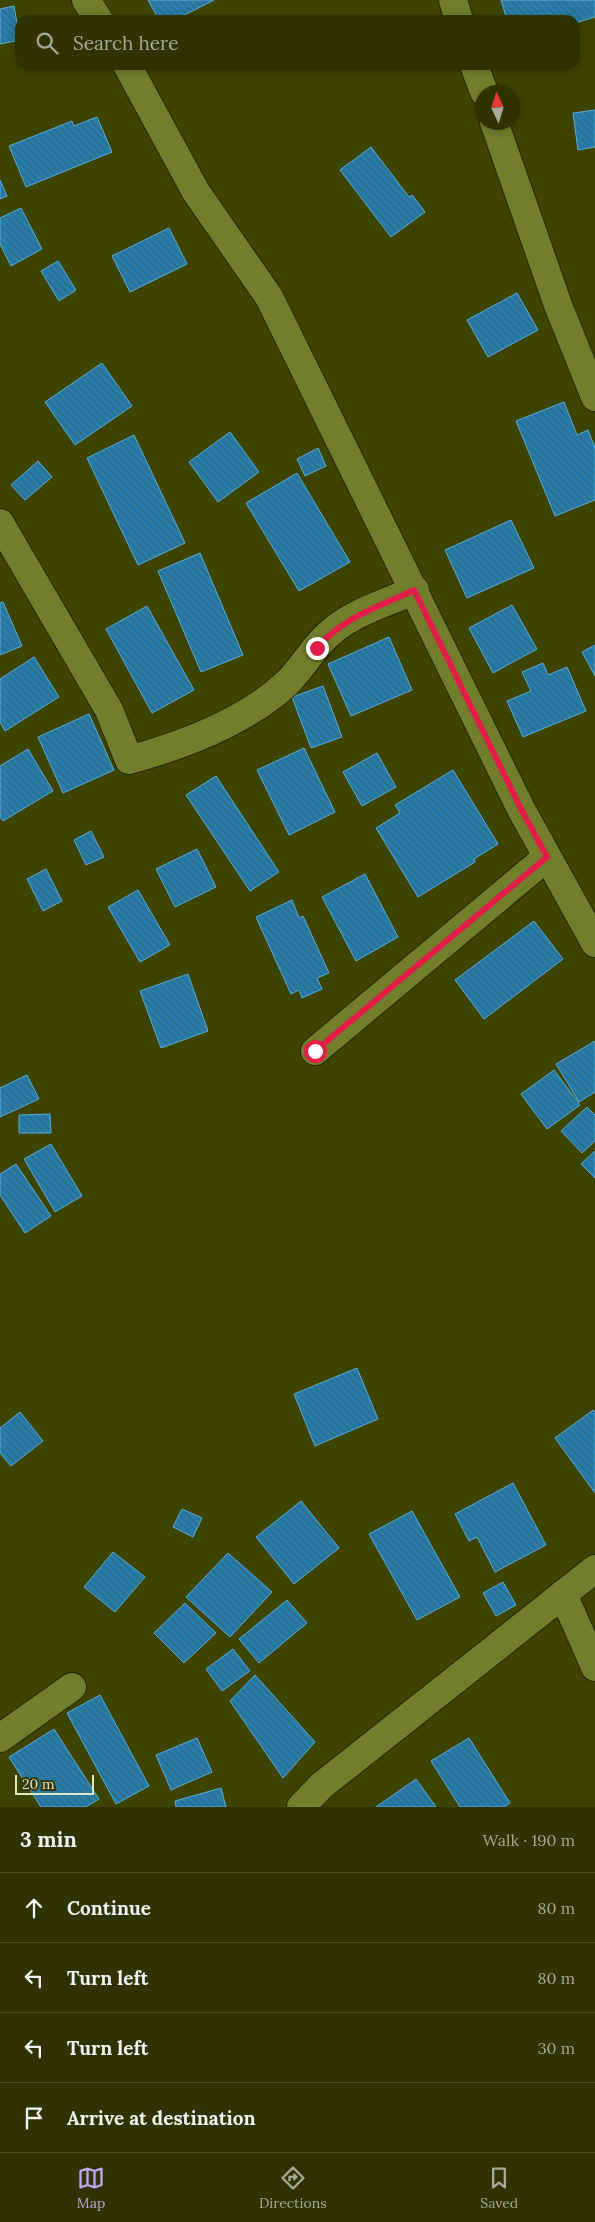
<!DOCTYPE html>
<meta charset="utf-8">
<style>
:root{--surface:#2e3300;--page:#3a3f0f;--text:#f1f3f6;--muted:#a7aa99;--line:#494e22;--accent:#bea9f4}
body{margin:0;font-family:Lora,serif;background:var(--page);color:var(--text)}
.compass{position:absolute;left:475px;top:85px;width:45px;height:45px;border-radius:50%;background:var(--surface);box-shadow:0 2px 8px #0003;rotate:356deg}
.scale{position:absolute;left:15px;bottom:12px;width:79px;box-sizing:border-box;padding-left:5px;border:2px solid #e0e8c0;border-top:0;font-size:14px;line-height:18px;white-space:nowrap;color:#e0e8c0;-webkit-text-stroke:4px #33390d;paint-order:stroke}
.stop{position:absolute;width:15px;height:15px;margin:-11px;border:4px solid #e11d48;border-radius:50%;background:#fff}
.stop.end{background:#e11d48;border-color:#fff;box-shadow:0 1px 5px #0008}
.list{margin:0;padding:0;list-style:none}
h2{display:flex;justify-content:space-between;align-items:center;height:65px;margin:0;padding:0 20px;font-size:21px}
h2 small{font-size:16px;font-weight:400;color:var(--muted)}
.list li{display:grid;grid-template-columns:32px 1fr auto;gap:15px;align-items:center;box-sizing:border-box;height:70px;padding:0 20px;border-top:1px solid var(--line)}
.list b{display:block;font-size:19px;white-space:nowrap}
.list em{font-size:16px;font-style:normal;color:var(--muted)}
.icon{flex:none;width:28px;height:28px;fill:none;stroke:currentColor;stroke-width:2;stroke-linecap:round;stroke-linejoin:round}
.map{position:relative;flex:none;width:595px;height:1807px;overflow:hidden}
.search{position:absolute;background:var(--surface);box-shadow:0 2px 8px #0003;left:15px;right:15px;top:15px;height:55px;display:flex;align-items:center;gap:12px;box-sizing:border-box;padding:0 18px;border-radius:15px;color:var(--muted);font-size:19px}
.sheet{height:345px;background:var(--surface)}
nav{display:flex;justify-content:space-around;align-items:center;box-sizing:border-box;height:70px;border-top:1px solid var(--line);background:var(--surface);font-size:14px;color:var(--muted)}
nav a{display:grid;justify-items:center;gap:2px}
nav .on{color:var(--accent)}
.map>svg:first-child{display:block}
.building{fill:url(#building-back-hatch);stroke:#5baddd}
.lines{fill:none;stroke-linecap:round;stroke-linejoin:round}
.minor-casing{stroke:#242900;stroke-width:30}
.minor{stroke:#727e2c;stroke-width:28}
.route{stroke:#e11d48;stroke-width:6}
</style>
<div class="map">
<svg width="595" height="1807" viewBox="0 0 595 1807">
<defs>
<pattern id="building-back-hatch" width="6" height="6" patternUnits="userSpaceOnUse" patternTransform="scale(1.25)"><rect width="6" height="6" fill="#277eac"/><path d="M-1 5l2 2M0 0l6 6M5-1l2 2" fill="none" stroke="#32687e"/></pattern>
</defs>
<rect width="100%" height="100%" fill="#3d4400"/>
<g class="building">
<path d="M148 0H214L175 20H159Z"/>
<path d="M501 0H595V17L575 23V20H507Z"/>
<path d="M14 6 20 40 0 44V9Z"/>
<path d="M595 110V147L578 150 573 113Z"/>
<path d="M97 117 112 152 26 187 9 146 72 121 74 126Z"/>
<path d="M371 147 409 197 412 195 425 212 391 237 340 170Z"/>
<path d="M0 180 7 196 0 199Z"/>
<path d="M21 208 42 249 11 266 0 244V218Z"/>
<path d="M169 228 187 264 130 292 112 256Z"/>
<path d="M58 261 76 290 59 301 41 271Z"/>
<path d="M517 293 538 330 488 357 467 320Z"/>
<path d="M102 363 132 406 75 445 45 402Z"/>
<path d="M564 402 577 435 588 430 595 448V500L555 516 516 421Z"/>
<path d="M230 432 259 472 218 502 189 462Z"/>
<path d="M134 435 185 543 138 565 87 458Z"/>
<path d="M318 448 326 466 305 476 297 459Z"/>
<path d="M38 461 52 477 25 500 11 485Z"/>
<path d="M297 473 350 562 299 591 246 503Z"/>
<path d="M511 520 534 568 467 598 445 550Z"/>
<path d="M200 553 243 655 201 672 158 571Z"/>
<path d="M3 602 22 646 0 655V603Z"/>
<path d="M512 605 537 649 493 673 469 628Z"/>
<path d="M147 606 194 690 152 713 106 629Z"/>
<path d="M389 637 412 690 351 716 328 664Z"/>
<path d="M595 645V676L582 652Z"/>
<path d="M34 657 59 697 5 731 0 722V679Z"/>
<path d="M543 663 548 675 567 667 586 711 523 737 507 701 531 691 522 672Z"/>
<path d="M323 686 342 737 311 748 292 697Z"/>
<path d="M89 714 114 770 63 793 38 737Z"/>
<path d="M304 748 335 812 289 835 257 770Z"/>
<path d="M28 749 53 791 3 821 0 817V766Z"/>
<path d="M377 753 396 787 362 806 343 772Z"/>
<path d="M453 770 498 844 474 859 475 862 418 897 376 828 400 813 395 805Z"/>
<path d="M216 776 279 872 250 891 186 795Z"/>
<path d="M91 831 104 857 86 865 74 840Z"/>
<path d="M197 849 216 887 175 907 156 869Z"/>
<path d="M46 869 62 901 43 911 27 879Z"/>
<path d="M365 874 398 937 356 961 322 897Z"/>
<path d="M138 890 170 945 140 962 108 907Z"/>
<path d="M292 900 299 918 303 916 329 973 317 978 322 989 302 998 299 990 291 994 256 917Z"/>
<path d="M534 921 563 959 484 1019 455 980Z"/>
<path d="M188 974 208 1031 161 1048 140 991Z"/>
<path d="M595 1041V1092L579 1102 556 1064Z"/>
<path d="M554 1070 580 1105 547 1129 521 1094Z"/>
<path d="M27 1075 39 1099 0 1117V1088Z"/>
<path d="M587 1107 595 1115V1141L582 1153 561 1131Z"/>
<path d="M50 1114 51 1133H19V1115Z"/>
<path d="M51 1144 82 1196 55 1212 24 1159Z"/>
<path d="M595 1151V1178L581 1164Z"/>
<path d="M16 1164 51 1216 25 1233 0 1195V1174Z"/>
<path d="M357 1368 378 1419 315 1446 294 1394Z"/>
<path d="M593 1410 595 1412V1493L555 1438Z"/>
<path d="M20 1412 43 1441 11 1466 0 1453V1428Z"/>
<path d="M513 1483 546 1545 495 1572 477 1537 469 1541 455 1514Z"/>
<path d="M301 1501 339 1548 294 1584 256 1537Z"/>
<path d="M182 1509 202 1518 193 1537 173 1527Z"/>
<path d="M412 1511 460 1597 417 1620 369 1534Z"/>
<path d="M113 1552 145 1577 115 1612 84 1587Z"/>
<path d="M228 1553 272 1592 230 1637 186 1597Z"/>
<path d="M503 1582 516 1605 496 1616 483 1593Z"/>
<path d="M287 1600 307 1623 259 1663 239 1639Z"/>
<path d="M185 1603 216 1633 184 1663 154 1633Z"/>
<path d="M233 1649 250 1671 222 1691 206 1669Z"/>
<path d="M255 1675 315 1742 283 1778 230 1701Z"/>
<path d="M100 1695 149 1786 116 1804 67 1713Z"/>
<path d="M54 1729 99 1799 86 1807H41L9 1757Z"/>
<path d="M197 1738 212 1772 171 1790 156 1755Z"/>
<path d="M469 1738 510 1803 504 1807H460L431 1761Z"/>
<path d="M416 1779 436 1807H376Z"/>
<path d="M221 1788 226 1807H176L175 1801Z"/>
</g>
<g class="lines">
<defs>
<g id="minor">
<path d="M86 0 99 20"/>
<path d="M453 0 459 20"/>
<path d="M127 65 196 192 269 297 521 809 595 943"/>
<path d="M474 65 484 92"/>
<path d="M494 122 558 305 595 397"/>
<path d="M0 523 109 710 129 760C184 745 246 722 288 682 303 667 314 646 330 633 353 612 387 603 415 590"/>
<path d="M315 1051 547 857"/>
<path d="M563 1594 595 1667"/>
<path d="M0 1738 72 1687"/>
<path d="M301 1807 321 1786 595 1569"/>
</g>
</defs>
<use href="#minor" class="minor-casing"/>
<use href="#minor" class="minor"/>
</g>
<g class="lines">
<path class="route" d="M315 1051 547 857 521 809 414 590C379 607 343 617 317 648"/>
</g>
</svg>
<svg class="compass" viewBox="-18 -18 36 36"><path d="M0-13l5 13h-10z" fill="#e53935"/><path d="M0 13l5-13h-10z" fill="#a7aa99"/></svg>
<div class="scale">20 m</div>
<div class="stop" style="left:315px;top:1051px"></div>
<div class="stop end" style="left:317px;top:648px"></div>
<div class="search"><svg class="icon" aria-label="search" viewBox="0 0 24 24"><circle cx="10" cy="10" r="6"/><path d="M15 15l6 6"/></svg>Search here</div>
</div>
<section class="sheet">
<h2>3 min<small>Walk · 190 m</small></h2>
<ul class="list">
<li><svg class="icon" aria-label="ahead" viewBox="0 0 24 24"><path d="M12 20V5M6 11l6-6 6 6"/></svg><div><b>Continue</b></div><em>80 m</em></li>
<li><svg class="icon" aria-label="left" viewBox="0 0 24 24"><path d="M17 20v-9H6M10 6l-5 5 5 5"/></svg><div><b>Turn left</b></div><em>80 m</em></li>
<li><svg class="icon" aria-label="left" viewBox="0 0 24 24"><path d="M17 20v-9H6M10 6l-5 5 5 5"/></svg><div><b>Turn left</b></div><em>30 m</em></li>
<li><svg class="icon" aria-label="arrive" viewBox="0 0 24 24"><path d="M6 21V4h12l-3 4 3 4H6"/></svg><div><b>Arrive at destination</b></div></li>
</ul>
</section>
<nav>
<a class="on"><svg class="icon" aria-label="map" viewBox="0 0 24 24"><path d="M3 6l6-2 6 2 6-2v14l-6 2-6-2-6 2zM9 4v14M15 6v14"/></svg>Map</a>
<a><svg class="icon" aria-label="directions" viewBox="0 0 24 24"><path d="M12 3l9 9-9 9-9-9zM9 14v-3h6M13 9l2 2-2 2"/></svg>Directions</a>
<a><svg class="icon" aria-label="saved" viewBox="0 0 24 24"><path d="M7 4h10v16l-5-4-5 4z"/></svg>Saved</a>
</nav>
